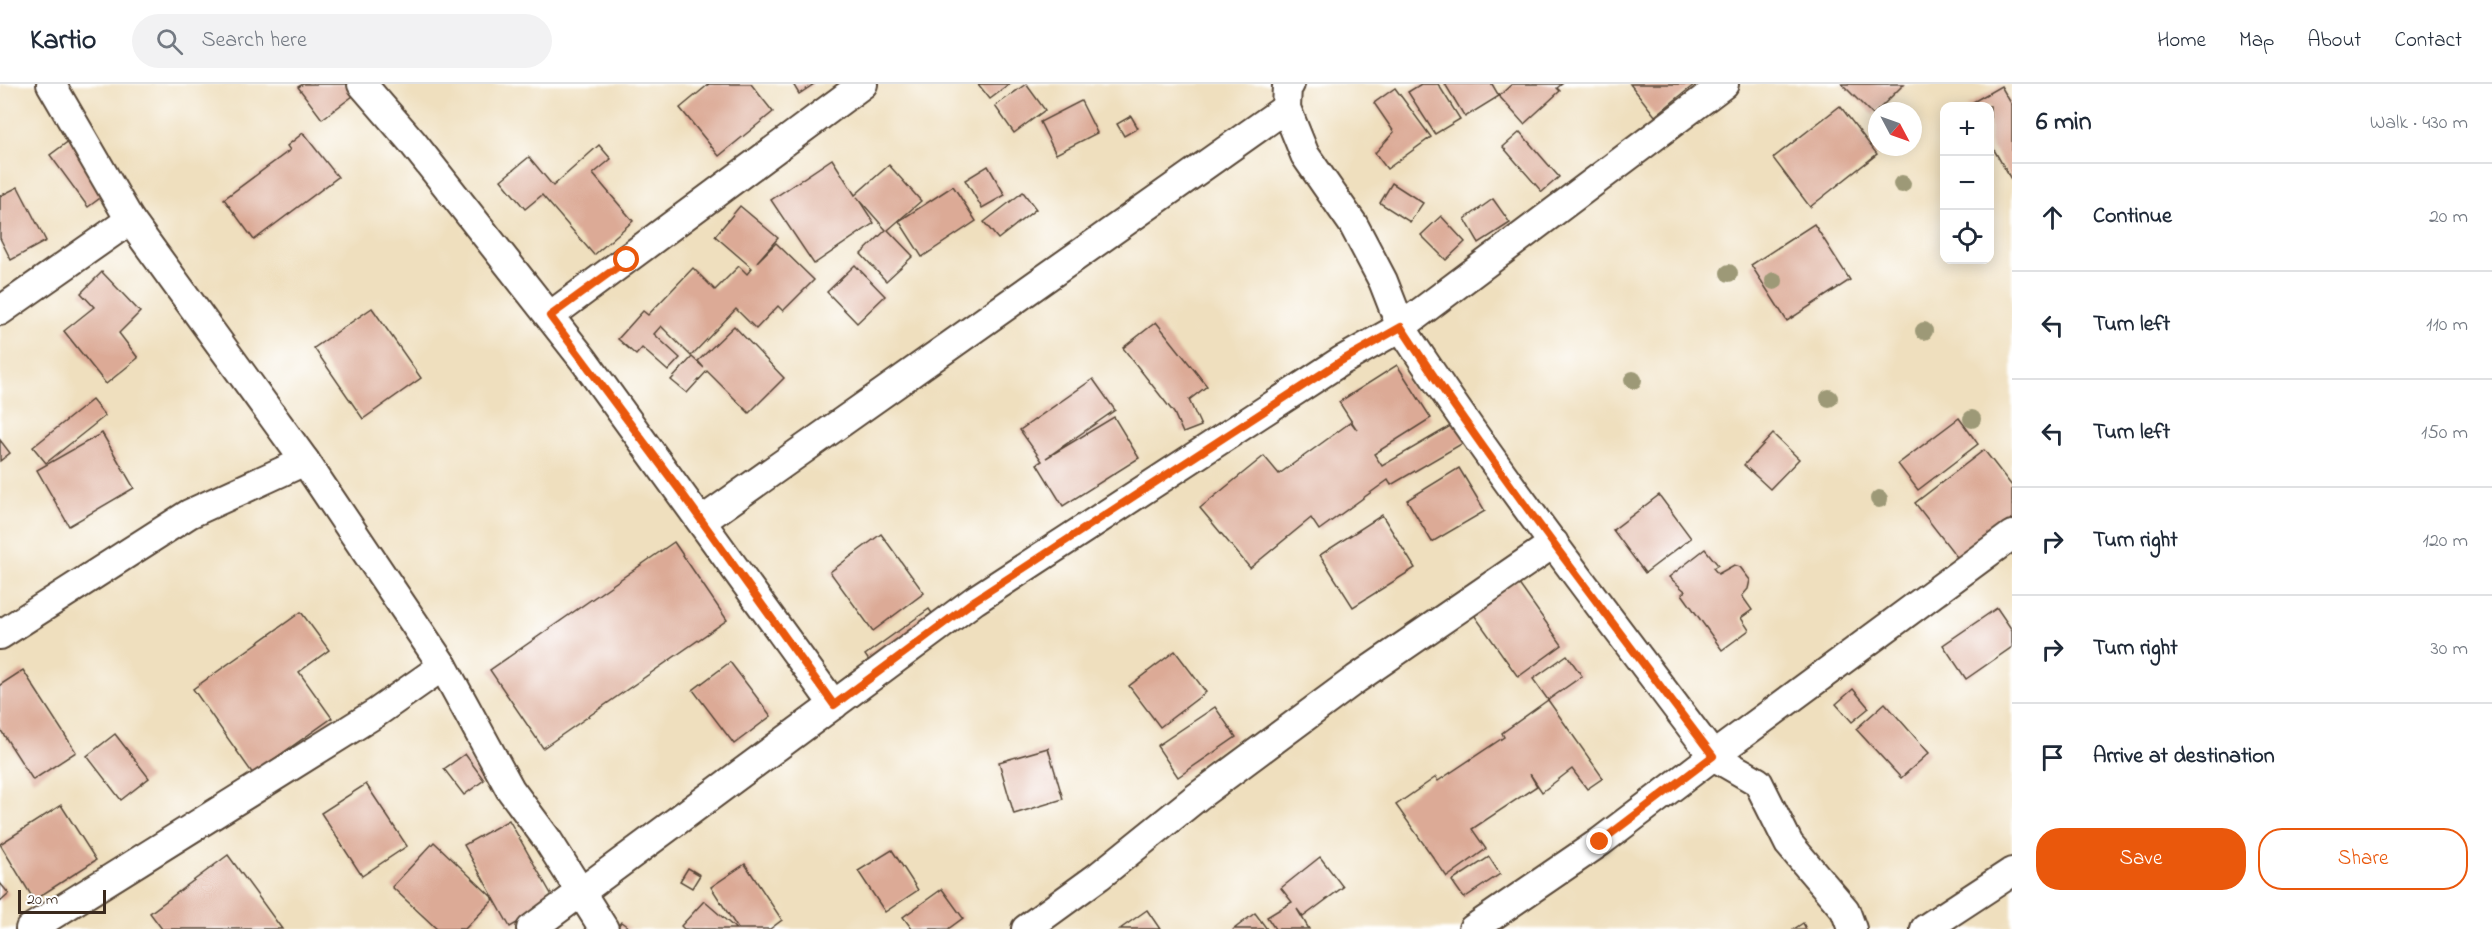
<!DOCTYPE html>
<meta charset="utf-8">
<style>
:root{--surface:#fff;--page:#f2f2f3;--text:#1f2937;--muted:#747a83;--line:#e0e1e3;--accent:#ea580c}
body{margin:0;font-family:"Indie Flower",sans-serif;background:var(--page);color:var(--text)}
.controls{position:absolute;right:18px;top:18px;display:grid;overflow:hidden;border-radius:12px;box-shadow:0 3px 15px #0003}
.controls button{width:54px;height:54px;display:grid;place-items:center;padding:0;border:0;border-bottom:2px solid var(--line);background:var(--surface);color:var(--text);font:30px sans-serif}
.compass{position:absolute;left:1868px;top:18px;width:54px;height:54px;border-radius:50%;background:var(--surface);box-shadow:0 3px 15px #0003;rotate:131deg}
.scale{position:absolute;left:18px;bottom:15px;width:88px;box-sizing:border-box;padding-left:6px;border:3px solid #3b2a1e;border-top:0;font-size:16px;line-height:21px;white-space:nowrap;color:#3b2a1e;-webkit-text-stroke:4px #fff;paint-order:stroke}
.stop{position:absolute;width:18px;height:18px;margin:-14px;border:4px solid #ea580c;border-radius:50%;background:#fff}
.stop.end{background:#ea580c;border-color:#fff;box-shadow:0 2px 6px #0008}
.list{margin:0;padding:0;list-style:none}
h2{display:flex;justify-content:space-between;align-items:center;height:78px;margin:0;padding:0 24px;font-size:26px}
h2 small{font-size:20px;font-weight:400;color:var(--muted)}
.list li{display:grid;grid-template-columns:39px 1fr auto;gap:18px;align-items:center;box-sizing:border-box;height:108px;padding:0 24px;border-top:2px solid var(--line)}
.list b{display:block;font-size:22px;white-space:nowrap}
.list em{font-size:20px;font-style:normal;color:var(--muted)}
.actions{display:flex;gap:12px;padding:18px 24px}
.actions a{flex:1;padding:14px 0;border:2px solid var(--accent);border-radius:24px;text-align:center;font-size:21px;color:var(--accent)}
.actions .main{background:var(--accent);color:#fff}
.icon{flex:none;width:33px;height:33px;fill:none;stroke:currentColor;stroke-width:2;stroke-linecap:round;stroke-linejoin:round}
.map{position:relative;flex:none;width:2012px;height:845px;overflow:hidden}
header{display:flex;align-items:center;gap:36px;box-sizing:border-box;height:84px;padding:0 30px;background:var(--surface);border-bottom:2px solid var(--line)}
header strong{font-size:28px}
nav{display:flex;gap:33px;margin-inline-start:auto;font-size:21px}
.search{width:420px;height:54px;background:var(--page);display:flex;align-items:center;gap:15px;box-sizing:border-box;padding:0 21px;border-radius:33px;color:var(--muted);font-size:22px}
main{display:flex}
aside{flex:1;background:var(--surface)}
.map>svg:first-child{display:block}
.building{fill:#dcaa96}
.lines{fill:none;stroke-linecap:round;stroke-linejoin:round}
.minor-casing{stroke:#564536;stroke-width:32}
.minor{stroke:#fff;stroke-width:28}
.tree{fill:#9d9977}
.route{stroke:#ea580c;stroke-width:8}
</style>
<header>
<strong>Kartio</strong>
<div class="search"><svg class="icon" aria-label="search" viewBox="0 0 24 24"><circle cx="10" cy="10" r="6"/><path d="M15 15l6 6"/></svg>Search here</div>
<nav><a>Home</a><a>Map</a><a>About</a><a>Contact</a></nav>
</header>
<main>
<div class="map">
<svg width="2012" height="845" viewBox="0 0 2012 845">
<rect width="100%" height="100%" fill="#fff"/>
<filter id="ink" filterUnits="userSpaceOnUse"><feTurbulence type="fractalNoise" baseFrequency=".0167" numOctaves="2"/><feDisplacementMap in="SourceGraphic" scale="12" xChannelSelector="R" yChannelSelector="G"/><feConvolveMatrix kernelMatrix="1 2 1 2 8 2 1 2 1" color-interpolation-filters="sRGB"/></filter>
<filter id="wash" filterUnits="userSpaceOnUse"><feTurbulence type="fractalNoise" baseFrequency=".008" numOctaves="4" result="noise"/><feDisplacementMap in="SourceGraphic" scale="24" xChannelSelector="R" yChannelSelector="G"/><feGaussianBlur stdDeviation="1.35" result="paint"/><feColorMatrix in="noise" values="0 0 0 0 0 0 0 0 0 0 0 0 0 0 0 0 0 1.4 0 .05"/><feComposite in="paint" operator="in"/></filter>
<g filter="url(#wash)">
<rect width="100%" height="100%" fill="#efdfbe"/>
<g id="blocks">
<g class="building">
<path d="M303 0H369L322 35 298 3Z"/>
<path d="M709 0H751L773 28 719 72 680 24Z"/>
<path d="M793 0H814L799 10Z"/>
<path d="M978 0H1010L990 15Z"/>
<path d="M1026 0 1045 26 1014 49 995 22Z"/>
<path d="M1421 0H1438L1460 35 1435 50 1408 8Z"/>
<path d="M1445 0H1492L1499 12 1465 33Z"/>
<path d="M1512 0H1562L1557 4 1560 7 1524 40 1499 12Z"/>
<path d="M1630 0H1695L1655 32Z"/>
<path d="M1842 0H1904L1873 31Z"/>
<path d="M2001 2 2012 21V97L1990 59V22H1966Z"/>
<path d="M1395 4 1431 53 1387 85 1375 69 1394 48 1374 19Z"/>
<path d="M1081 17 1097 49 1056 70 1040 38Z"/>
<path d="M1840 22 1877 70 1810 123 1773 74Z"/>
<path d="M1131 32 1138 44 1124 52 1117 40Z"/>
<path d="M85 45 123 97 88 123 50 71Z"/>
<path d="M1520 48 1559 93 1542 108 1503 63Z"/>
<path d="M303 49 338 93 254 156 224 115 290 66 287 62Z"/>
<path d="M599 61 611 75 593 90 633 137 594 171 542 111 525 125 501 96 529 73 553 102Z"/>
<path d="M832 75 855 111 889 81 921 117 888 146 913 172 886 197 861 170 886 146 857 113 874 139 814 180 771 116Z"/>
<path d="M988 82 1005 111 982 124 965 96Z"/>
<path d="M1392 99 1423 119 1410 138 1380 119Z"/>
<path d="M953 102 976 137 922 173 899 137Z"/>
<path d="M18 103 46 157 11 176 0 154V112Z"/>
<path d="M1023 108 1036 125 998 155 984 138Z"/>
<path d="M1493 115 1510 139 1479 159 1465 135Z"/>
<path d="M740 122 778 154 757 178 776 159 814 196 783 227 778 222 756 245 736 225 691 272 661 242 654 250 680 274 668 287 642 264 636 271 618 255 643 227 648 231 693 184 715 206 739 182 747 190 752 184 715 152Z"/>
<path d="M1441 132 1465 158 1446 176 1421 151Z"/>
<path d="M1814 140 1850 196 1787 237 1751 181Z"/>
<path d="M855 181 885 212 857 239 827 208Z"/>
<path d="M102 188 140 228 119 249 138 274 106 300 64 247 94 223 81 209Z"/>
<path d="M372 224 421 294 363 335 314 264Z"/>
<path d="M1156 238 1207 302 1189 316 1201 342 1183 349 1174 329 1123 264Z"/>
<path d="M734 242 784 294 749 329 707 287 687 309 671 296 692 273 704 284 698 277Z"/>
<path d="M1397 281 1431 334 1374 370 1382 382 1459 337 1470 355 1391 401 1388 396 1319 446 1311 434 1250 484 1200 424 1264 372 1279 390 1351 338 1357 346 1339 318Z"/>
<path d="M1093 295 1115 326 1046 374 1114 333 1139 374 1063 422 1037 380 1042 377 1020 346Z"/>
<path d="M92 316 105 332 46 379 33 363Z"/>
<path d="M1959 334 1978 360 1918 406 1898 380Z"/>
<path d="M102 349 134 404 69 442 37 386Z"/>
<path d="M1773 350 1799 375 1770 405 1744 381Z"/>
<path d="M0 356 10 369 0 377Z"/>
<path d="M1984 366 2012 402V437L1960 477 1915 419Z"/>
<path d="M1459 384 1485 427 1432 458 1407 416Z"/>
<path d="M1659 411 1691 454 1645 489 1613 446Z"/>
<path d="M1382 431 1415 484 1353 523 1320 471Z"/>
<path d="M881 450 924 509 873 547 830 488Z"/>
<path d="M674 458 727 536 543 664 490 586Z"/>
<path d="M1705 465 1718 481 1713 484 1718 490 1734 481 1740 483 1750 496 1748 505 1742 512 1752 526 1741 534 1749 546 1722 566 1682 510 1685 507 1669 493Z"/>
<path d="M1516 496 1562 561 1518 593 1472 528Z"/>
<path d="M1997 524 2012 546V563L1966 595 1943 561Z"/>
<path d="M929 525 940 541 876 587 865 571Z"/>
<path d="M301 528 329 566 299 588 332 634 253 690 193 605Z"/>
<path d="M1175 567 1206 608 1160 643 1129 602Z"/>
<path d="M1567 571 1582 592 1548 616 1533 595Z"/>
<path d="M730 578 771 632 734 660 693 606Z"/>
<path d="M23 586 76 668 33 696 0 645V601Z"/>
<path d="M1853 605 1869 624 1852 638 1836 620Z"/>
<path d="M1548 616 1603 694 1587 705 1572 685 1542 708 1530 690 1537 702 1472 745 1486 765 1447 793 1396 721 1436 693 1438 697 1504 653 1502 649Z"/>
<path d="M1885 619 1929 669 1901 694 1856 645Z"/>
<path d="M1215 623 1236 653 1178 693 1157 662Z"/>
<path d="M115 650 149 694 121 716 87 672Z"/>
<path d="M1048 664 1063 715 1014 730 999 678Z"/>
<path d="M465 670 484 696 464 711 444 685Z"/>
<path d="M366 700 407 762 362 792 321 729Z"/>
<path d="M61 721 96 776 34 816 0 760Z"/>
<path d="M509 736 555 817 510 843 464 761Z"/>
<path d="M434 758 494 815 465 845H437L392 803Z"/>
<path d="M892 766 918 806 885 828 858 787Z"/>
<path d="M228 771 282 845H162L150 829Z"/>
<path d="M1320 773 1343 803 1303 833 1297 825 1309 845H1275L1267 833 1292 818 1281 804Z"/>
<path d="M1489 773 1500 790 1464 814 1452 797Z"/>
<path d="M745 780 782 836 770 845H738L711 803Z"/>
<path d="M688 784 700 791 692 804 680 797Z"/>
<path d="M0 799 9 810 0 818Z"/>
<path d="M942 805 963 834 948 845H912L903 833Z"/>
<path d="M704 817 736 845H684L681 842Z"/>
<path d="M1147 826 1160 845H1120Z"/>
<path d="M1255 829 1267 845H1234Z"/>
<path d="M621 838 631 845H616Z"/>
<path d="M1803 839 1806 845H1794Z"/>
</g>
</g>
</g>
<g filter="url(#ink)">
<use href="#blocks" fill-opacity="0" stroke="#564536" stroke-width="1.5"/>
<g class="lines">
<defs>
<g id="minor">
<path d="M51 0 130 136 305 377 443 582 510 705 547 755 604 845"/>
<path d="M362 0 413 59 583 275 834 621"/>
<path d="M1290 0 1287 2 1286 24 1305 71 1353 140 1383 197 1401 243 1724 0"/>
<path d="M0 227 130 136"/>
<path d="M550 232 863 0"/>
<path d="M702 437 1286 24"/>
<path d="M0 551 189 430 305 377"/>
<path d="M30 845 376 629 443 582"/>
<path d="M531 845 975 516 1341 277 1401 243C1498 391 1607 531 1713 672L2012 451"/>
<path d="M1026 845 1099 792 1197 713 1356 595 1554 459"/>
<path d="M1473 845 1600 758 1713 672 1758 698 1789 760 1845 826 1852 845"/>
<path d="M1925 845 2012 788"/>
</g>
</defs>
<use href="#minor" class="minor-casing"/>
<use href="#minor" class="minor"/>
</g>
<g class="tree">
<circle cx="1902" cy="100" r="9"/>
<circle cx="1729" cy="189" r="9"/>
<circle cx="1774" cy="197" r="9"/>
<circle cx="1924" cy="247" r="9"/>
<circle cx="1633" cy="296" r="9"/>
<circle cx="1829" cy="314" r="9"/>
<circle cx="1972" cy="335" r="9"/>
<circle cx="1879" cy="415" r="9"/>
</g>
</g>
<g class="lines" filter="url(#ink)">
<path class="route" d="M627 176 550 232 681 408 834 621 975 516 1341 277 1401 243C1498 391 1607 531 1713 672L1600 758"/>
</g>
</svg>
<div class="controls">
<button>+</button>
<button>−</button>
<button><svg class="icon" aria-label="locate" viewBox="0 0 24 24"><circle cx="12" cy="12" r="6"/><path d="M12 2v4M12 18v4M2 12h4M18 12h4"/></svg></button>
</div>
<svg class="compass" viewBox="-18 -18 36 36"><path d="M0-13l5 13h-10z" fill="#e53935"/><path d="M0 13l5-13h-10z" fill="#747a83"/></svg>
<div class="scale">20 m</div>
<div class="stop" style="left:627px;top:176px"></div>
<div class="stop end" style="left:1600px;top:758px"></div>
</div>
<aside>
<h2>6 min<small>Walk · 430 m</small></h2>
<ul class="list">
<li><svg class="icon" aria-label="ahead" viewBox="0 0 24 24"><path d="M12 20V5M6 11l6-6 6 6"/></svg><div><b>Continue</b></div><em>20 m</em></li>
<li><svg class="icon" aria-label="left" viewBox="0 0 24 24"><path d="M17 20v-9H6M10 6l-5 5 5 5"/></svg><div><b>Turn left</b></div><em>110 m</em></li>
<li><svg class="icon" aria-label="left" viewBox="0 0 24 24"><path d="M17 20v-9H6M10 6l-5 5 5 5"/></svg><div><b>Turn left</b></div><em>150 m</em></li>
<li><svg class="icon" aria-label="right" viewBox="0 0 24 24"><path d="M7 20v-9h11M14 6l5 5-5 5"/></svg><div><b>Turn right</b></div><em>120 m</em></li>
<li><svg class="icon" aria-label="right" viewBox="0 0 24 24"><path d="M7 20v-9h11M14 6l5 5-5 5"/></svg><div><b>Turn right</b></div><em>30 m</em></li>
<li><svg class="icon" aria-label="arrive" viewBox="0 0 24 24"><path d="M6 21V4h12l-3 4 3 4H6"/></svg><div><b>Arrive at destination</b></div></li>
</ul>
<div class="actions"><a class="main">Save</a><a>Share</a></div>
</aside>
</main>
